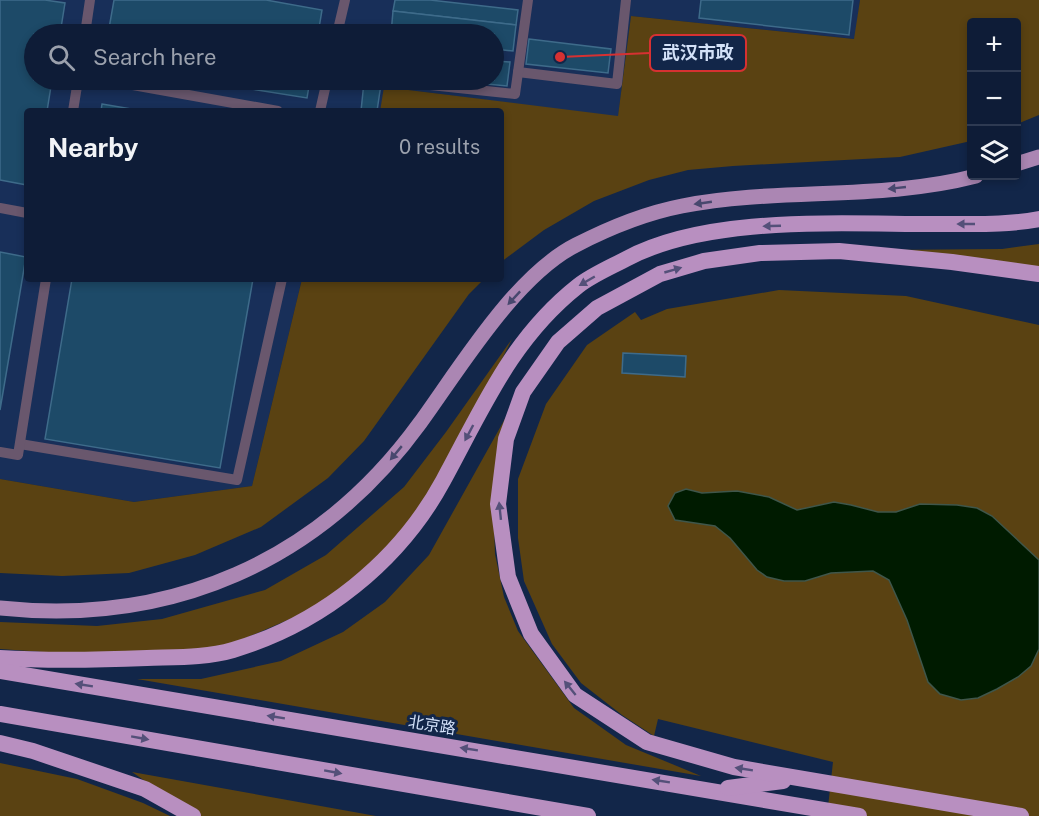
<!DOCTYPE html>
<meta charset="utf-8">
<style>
:root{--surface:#0e1c37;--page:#1c2942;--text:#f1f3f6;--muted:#9ba1ad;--line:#2e3a52}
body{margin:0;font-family:"Public Sans","Noto Sans SC",sans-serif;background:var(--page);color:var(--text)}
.controls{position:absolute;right:18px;top:18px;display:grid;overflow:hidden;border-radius:6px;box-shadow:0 3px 9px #0003}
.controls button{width:54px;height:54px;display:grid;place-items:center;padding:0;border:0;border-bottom:2px solid var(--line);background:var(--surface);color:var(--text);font:30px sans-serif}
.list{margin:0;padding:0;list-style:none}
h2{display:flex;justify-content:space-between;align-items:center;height:78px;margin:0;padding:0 24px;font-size:26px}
h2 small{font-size:20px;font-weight:400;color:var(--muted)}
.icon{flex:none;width:33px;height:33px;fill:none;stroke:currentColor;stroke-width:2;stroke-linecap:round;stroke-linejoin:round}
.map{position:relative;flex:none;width:1039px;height:816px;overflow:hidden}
.search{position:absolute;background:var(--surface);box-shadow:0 3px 9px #0003;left:24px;top:24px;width:480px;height:66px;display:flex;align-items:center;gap:15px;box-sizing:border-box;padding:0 21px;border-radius:33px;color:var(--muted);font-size:22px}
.panel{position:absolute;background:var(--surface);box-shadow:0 3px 9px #0003;left:24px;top:108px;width:480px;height:174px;border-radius:6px}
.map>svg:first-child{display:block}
.built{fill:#182f59;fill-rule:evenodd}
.green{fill:#5a4212}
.water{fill:#001b00;stroke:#3f564a;stroke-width:1.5}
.building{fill:#1d4a68;stroke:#3e6b8a;stroke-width:1.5}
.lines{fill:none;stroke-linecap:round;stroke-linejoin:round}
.service{stroke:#69576d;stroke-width:10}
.primary{stroke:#ab86b3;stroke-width:15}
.trunk{stroke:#b88fc0;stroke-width:16}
.oneway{fill:#48486e}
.oneway2{fill:#545079}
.labels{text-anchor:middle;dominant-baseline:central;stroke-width:6;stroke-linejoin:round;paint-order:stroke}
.street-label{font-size:16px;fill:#d3e1f8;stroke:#122649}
.leader{fill:none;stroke:#d63132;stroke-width:2}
.callout-dot{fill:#d63132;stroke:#122649;stroke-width:2}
.callout{fill:#122649;stroke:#d63132;stroke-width:2}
.callout-label{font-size:18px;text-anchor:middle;font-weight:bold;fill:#d3e1f8}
</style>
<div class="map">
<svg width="1039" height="816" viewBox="0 0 1039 816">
<rect width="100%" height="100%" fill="#122649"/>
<path class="built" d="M0 0H860L855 39 631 16 618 117 385 87 380 111H27V279H302L252 486 134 502 0 479ZM34 34H494V80H34Z"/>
<g class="green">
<path d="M860 0H1039V115L1017 124 1016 22H972L971 141 900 157 733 166 688 170 649 180 594 201 544 230 501 262V111H380L384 87 618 116 631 16 854 39Z"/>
<path d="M1039 244V270L879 250 1002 249Z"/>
<path d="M302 279H484L469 294 364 441 328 478 261 527 195 555 129 573 62 576 0 573V479L134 502 252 486Z"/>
<path d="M779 290 906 296 1039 325V816H827L833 762 658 719 654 736 622 715 581 683 552 644 524 581 518 538V479L546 404 587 345 635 312 641 320 667 309Z"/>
<path d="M512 339 467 429 401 538 318 607 220 649 72 654 0 649V622L97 626 162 619 265 590 326 555 404 487 446 432Z"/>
<path d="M516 399 493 500 495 554 504 597 518 631 574 708 626 745 701 776 137 679H201L281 661 343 632 385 602 429 555Z"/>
<path d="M0 763 77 779 143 803 170 816H0Z"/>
<path d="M132 772 376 816H195Z"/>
</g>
<path class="water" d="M686 489 702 493 737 491 769 497 797 510 834 502 851 505 878 512H896L920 504 957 505 977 508 992 516 1039 560V649L1031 666 1018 677 997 689 978 698 961 700 940 694 928 682 907 620 889 580 873 571 831 573 805 581H784L767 577 757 570 730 538 715 526 675 520 668 506 675 493Z"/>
<g class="building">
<path d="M0 0H45L65 3 60 34H34V80H52L47 111H27V185L0 180Z"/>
<path d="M114 0H266L322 10 318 34H108Z"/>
<path d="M395 0H430L518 10 516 25 393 11Z"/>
<path d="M701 0H853L849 35 699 18Z"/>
<path d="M393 11 516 25 513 51 494 49V34H391Z"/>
<path d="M529 39 611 49 608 73 526 64Z"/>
<path d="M494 61 510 62 507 86 445 80H494Z"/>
<path d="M196 80H310L307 98Z"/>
<path d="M364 82 381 84 377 111H361Z"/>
<path d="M102 104 143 111H101Z"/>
<path d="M0 252 26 257 0 410Z"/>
<path d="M72 279H253L220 468 45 439Z"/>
<path d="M623 353 686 356 685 377 622 373Z"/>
</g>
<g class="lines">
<g class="service">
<path d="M85 34 90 0"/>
<path d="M337 34 345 0"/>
<path d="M518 72 617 84 626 0"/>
<path d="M105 80 278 111"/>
<path d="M383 80 515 94 528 0"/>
<path d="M73 111 78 80"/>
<path d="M320 111 327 80"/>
<path d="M0 208 27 213"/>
<path d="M20 444 237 480 282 279"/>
<path d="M0 452 18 455 46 279"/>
</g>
<g class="primary">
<path d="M1016 164 1039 157"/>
<path d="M0 608C171 626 319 562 420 423 460 368 515 276 576 245 609 228 646 213 682 206 779 187 880 201 976 176"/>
</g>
<g class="trunk">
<path d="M0 658C50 661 97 660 147 658 175 657 206 658 233 650 321 624 399 562 443 481 483 408 511 339 578 286 592 275 611 267 626 259 711 213 852 225 947 224 978 224 1009 225 1039 219"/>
<path d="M0 671 859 816"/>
<path d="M0 714 588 816"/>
<path d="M0 743 33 751 145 789 193 816"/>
<path d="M728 788 783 781"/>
<path d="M1021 816 734 767 647 742 575 695 531 634 508 577 498 504 506 439 523 392 558 342 597 308 660 274 704 261 760 253 839 251 952 262 1039 274"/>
</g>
</g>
<defs><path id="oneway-solid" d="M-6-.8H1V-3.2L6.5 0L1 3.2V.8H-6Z" transform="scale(1.5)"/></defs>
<g class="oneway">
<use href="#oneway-solid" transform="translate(897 188) rotate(174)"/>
<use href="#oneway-solid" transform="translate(703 203) rotate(172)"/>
<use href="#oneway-solid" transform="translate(514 298) rotate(133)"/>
<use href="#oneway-solid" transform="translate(396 453) rotate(130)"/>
</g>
<g class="oneway2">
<use href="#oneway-solid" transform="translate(966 224) rotate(180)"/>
<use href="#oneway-solid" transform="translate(772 226) rotate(178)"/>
<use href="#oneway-solid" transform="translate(673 270) rotate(-16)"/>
<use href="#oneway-solid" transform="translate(587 281) rotate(150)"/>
<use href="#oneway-solid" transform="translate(469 433) rotate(118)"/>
<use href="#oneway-solid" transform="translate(500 511) rotate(-96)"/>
<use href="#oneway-solid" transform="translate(84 685) rotate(-171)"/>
<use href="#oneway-solid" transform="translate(570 688) rotate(-129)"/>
<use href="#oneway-solid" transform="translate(276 717) rotate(-171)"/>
<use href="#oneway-solid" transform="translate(140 738) rotate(10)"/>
<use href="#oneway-solid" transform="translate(469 749) rotate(-171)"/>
<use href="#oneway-solid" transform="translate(744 769) rotate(-171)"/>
<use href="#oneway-solid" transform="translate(333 772) rotate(10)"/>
<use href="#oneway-solid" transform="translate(661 781) rotate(-171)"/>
</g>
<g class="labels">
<g class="street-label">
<text transform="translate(432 725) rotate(9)">北京路</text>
</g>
</g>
<path class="leader" d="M560 57L650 53"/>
<circle class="callout-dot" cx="560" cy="57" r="6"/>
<rect class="callout" x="650" y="35" width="96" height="36" rx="6"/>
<g class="callout-label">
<text x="698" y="59">武汉市政</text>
</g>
</svg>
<div class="controls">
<button>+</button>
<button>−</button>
<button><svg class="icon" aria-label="layers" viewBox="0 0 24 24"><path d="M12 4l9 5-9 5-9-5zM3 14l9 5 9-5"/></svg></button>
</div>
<div class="search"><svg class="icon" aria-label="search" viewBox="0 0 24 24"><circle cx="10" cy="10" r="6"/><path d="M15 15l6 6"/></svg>Search here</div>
<section class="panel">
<h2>Nearby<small>0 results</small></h2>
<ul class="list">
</ul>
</section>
</div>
